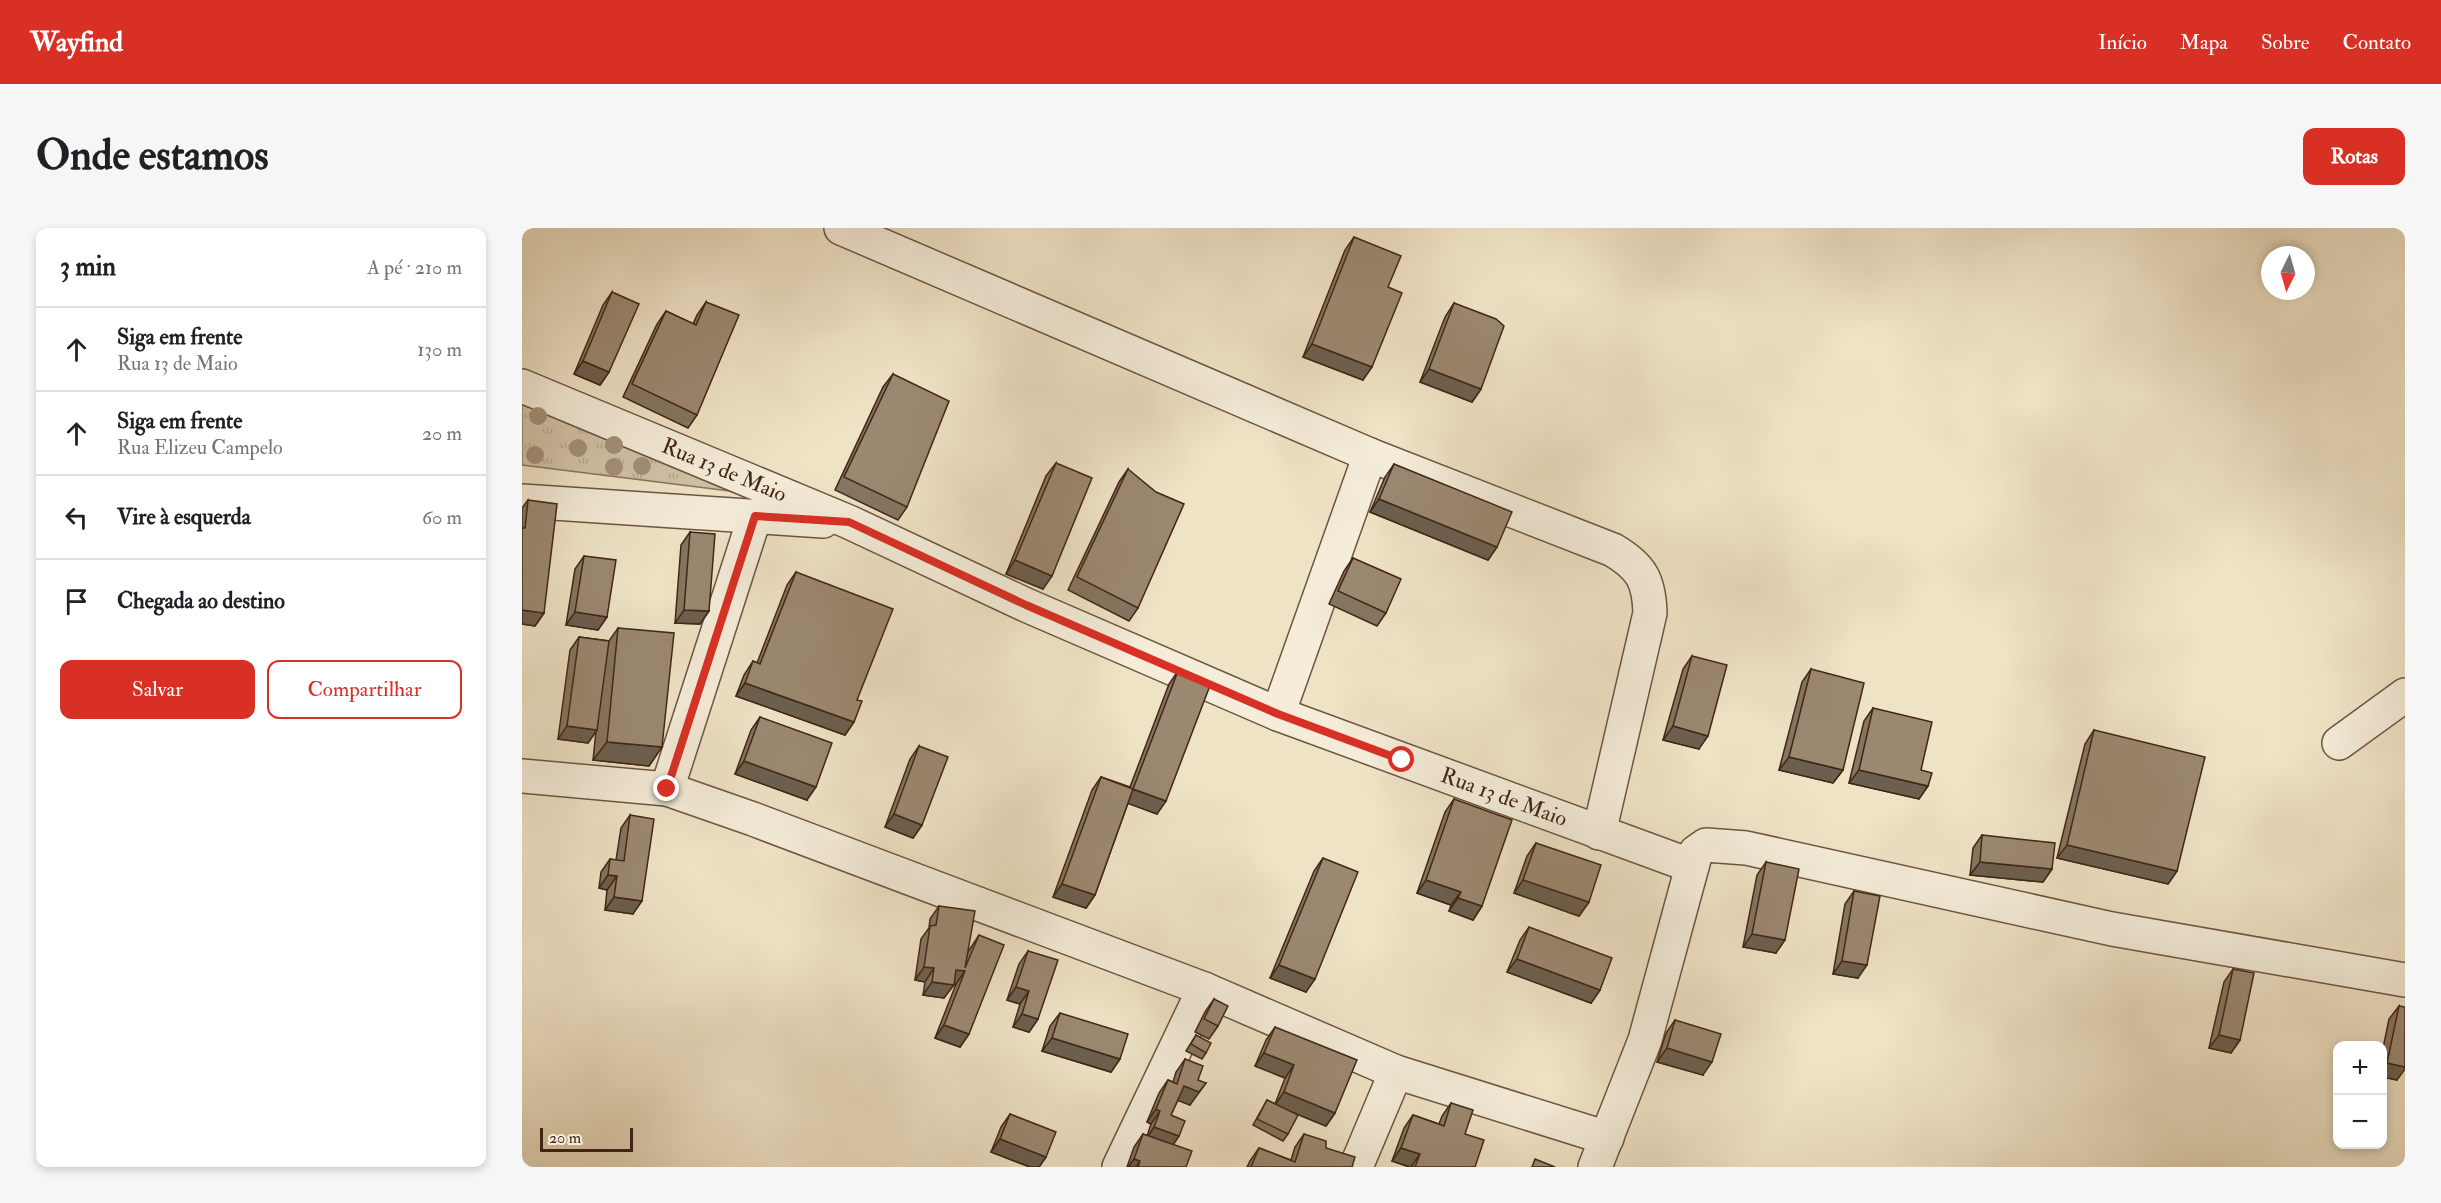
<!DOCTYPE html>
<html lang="pt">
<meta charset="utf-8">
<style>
:root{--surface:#fff;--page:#f6f6f6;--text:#202124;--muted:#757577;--line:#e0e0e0;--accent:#d93025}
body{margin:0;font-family:"IM FELL Double Pica",serif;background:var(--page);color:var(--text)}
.controls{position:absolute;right:18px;bottom:18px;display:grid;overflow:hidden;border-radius:12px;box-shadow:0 3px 9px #0003}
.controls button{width:54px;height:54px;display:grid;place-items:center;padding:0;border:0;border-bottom:2px solid var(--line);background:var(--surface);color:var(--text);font:30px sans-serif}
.compass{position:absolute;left:1739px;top:18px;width:54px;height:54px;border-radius:50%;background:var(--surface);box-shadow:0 3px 9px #0003;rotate:185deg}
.scale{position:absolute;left:18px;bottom:15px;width:93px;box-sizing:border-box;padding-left:6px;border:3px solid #412615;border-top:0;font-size:16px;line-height:21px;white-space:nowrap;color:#412615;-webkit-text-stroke:4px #f5edda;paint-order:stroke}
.stop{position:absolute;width:18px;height:18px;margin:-14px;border:4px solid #d93025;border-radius:50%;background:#fff}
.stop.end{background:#d93025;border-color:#fff;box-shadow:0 2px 6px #0008}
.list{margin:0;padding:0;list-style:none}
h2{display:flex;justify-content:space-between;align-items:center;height:78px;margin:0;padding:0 24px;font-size:26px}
h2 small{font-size:20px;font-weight:400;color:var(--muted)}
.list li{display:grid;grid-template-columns:39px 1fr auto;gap:18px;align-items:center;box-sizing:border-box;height:84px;padding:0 24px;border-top:2px solid var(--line)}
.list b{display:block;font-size:22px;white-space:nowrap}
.list p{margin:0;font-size:20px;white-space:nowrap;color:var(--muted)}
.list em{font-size:20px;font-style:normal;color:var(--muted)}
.actions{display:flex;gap:12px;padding:18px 24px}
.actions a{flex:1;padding:14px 0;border:2px solid var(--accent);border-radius:12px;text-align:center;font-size:21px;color:var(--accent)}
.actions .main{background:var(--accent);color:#fff}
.icon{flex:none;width:33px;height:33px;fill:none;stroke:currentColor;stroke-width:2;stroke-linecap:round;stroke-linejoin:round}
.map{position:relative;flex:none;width:1883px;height:939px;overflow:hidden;border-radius:12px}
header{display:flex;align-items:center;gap:36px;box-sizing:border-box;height:84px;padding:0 30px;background:var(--accent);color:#fff}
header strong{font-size:28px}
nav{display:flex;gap:33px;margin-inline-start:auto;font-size:21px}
.intro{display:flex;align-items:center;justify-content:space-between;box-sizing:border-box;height:144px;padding:0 36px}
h1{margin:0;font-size:42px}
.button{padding:15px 27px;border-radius:12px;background:var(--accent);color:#fff;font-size:21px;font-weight:700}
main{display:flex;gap:36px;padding:0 36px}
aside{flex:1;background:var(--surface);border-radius:12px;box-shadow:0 3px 9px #0003}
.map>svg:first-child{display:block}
.park{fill:url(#park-tufts);stroke:#89745e;stroke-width:1.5}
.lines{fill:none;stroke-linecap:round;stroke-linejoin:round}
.minor-casing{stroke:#6c5541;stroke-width:36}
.minor{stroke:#f5edda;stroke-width:33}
.tree{fill:#a39079}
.wall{fill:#857561;stroke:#412615;stroke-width:1.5}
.shaded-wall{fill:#6c5f4f;stroke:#412615;stroke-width:1.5}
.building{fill:#9b8871;stroke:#412615;stroke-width:1.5}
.route{stroke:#d93025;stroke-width:8}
.labels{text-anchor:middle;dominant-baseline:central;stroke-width:5;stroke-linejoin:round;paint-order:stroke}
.street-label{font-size:22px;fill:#412615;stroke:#f5edda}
</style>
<header>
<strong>Wayfind</strong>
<nav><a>Início</a><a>Mapa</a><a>Sobre</a><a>Contato</a></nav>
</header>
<div class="intro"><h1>Onde estamos</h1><a class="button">Rotas</a></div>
<main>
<aside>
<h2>3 min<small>A pé · 210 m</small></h2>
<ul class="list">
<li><svg class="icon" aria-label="ahead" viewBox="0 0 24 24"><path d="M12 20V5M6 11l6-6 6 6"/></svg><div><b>Siga em frente</b><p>Rua 13 de Maio</p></div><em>130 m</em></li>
<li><svg class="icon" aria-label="ahead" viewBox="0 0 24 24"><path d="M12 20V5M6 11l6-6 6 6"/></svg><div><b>Siga em frente</b><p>Rua Elizeu Campelo</p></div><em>20 m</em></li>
<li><svg class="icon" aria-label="left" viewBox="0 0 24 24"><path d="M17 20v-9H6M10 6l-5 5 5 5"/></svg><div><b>Vire à esquerda</b></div><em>60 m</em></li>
<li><svg class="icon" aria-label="arrive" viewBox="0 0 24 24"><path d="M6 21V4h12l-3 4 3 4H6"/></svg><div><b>Chegada ao destino</b></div></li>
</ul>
<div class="actions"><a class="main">Salvar</a><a>Compartilhar</a></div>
</aside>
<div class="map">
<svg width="1883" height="939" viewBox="0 0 1883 939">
<defs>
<pattern id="park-tufts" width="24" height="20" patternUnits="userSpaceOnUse" patternTransform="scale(1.5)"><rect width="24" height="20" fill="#d1c3a8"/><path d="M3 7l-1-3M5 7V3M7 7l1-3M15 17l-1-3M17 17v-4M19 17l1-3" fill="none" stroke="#b5a790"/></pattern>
</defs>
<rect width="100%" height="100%" fill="#efe3c6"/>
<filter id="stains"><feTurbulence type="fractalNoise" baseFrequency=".00333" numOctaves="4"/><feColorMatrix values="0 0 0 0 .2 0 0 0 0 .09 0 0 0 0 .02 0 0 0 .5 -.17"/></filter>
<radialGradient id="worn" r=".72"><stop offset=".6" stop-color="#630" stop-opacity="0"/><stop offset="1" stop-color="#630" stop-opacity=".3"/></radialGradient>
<path class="park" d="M0 173 208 263 0 237Z"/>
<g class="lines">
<defs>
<g id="minor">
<path d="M319 0 848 227 1091 322C1120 339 1127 353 1128 385L1077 605"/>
<path id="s1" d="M0 158 327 294 504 377 756 486 1170 638"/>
<path d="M0 273 301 293"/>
<path d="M756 486 848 227"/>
<path d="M1817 515 1883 467"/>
<path d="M0 548 145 561 231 591 682 761 874 844 1085 910"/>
<path d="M145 561 233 288"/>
<path d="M597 939 682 761"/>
<path d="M834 939 874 844"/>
<path d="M1073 939 1123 812 1174 624 1184 617 1224 620 1590 701 1883 752"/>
</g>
</defs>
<use href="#minor" class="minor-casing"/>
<use href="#minor" class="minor"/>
</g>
<g class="tree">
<circle cx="16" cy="188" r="9"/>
<circle cx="92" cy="217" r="9"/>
<circle cx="56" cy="220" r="9"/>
<circle cx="13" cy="227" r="9"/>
<circle cx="120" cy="238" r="9"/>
<circle cx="92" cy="239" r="9"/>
</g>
<g class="wall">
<path d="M832 9 866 59 841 152 781 129 823 22Z"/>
<path d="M90 64 87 144 78 157 52 146 81 77Z"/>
<path d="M184 74 175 187 166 200 101 169 135 96 144 83 171 96 175 87Z"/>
<path d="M932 75 959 161 950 174 898 154 923 89Z"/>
<path d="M371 146 385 279 376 292 313 262 361 159Z"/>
<path d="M534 235 521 361 484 346 524 248Z"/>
<path d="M872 236 975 319 966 332 848 284 863 249Z"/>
<path d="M606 241 616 380 607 393 546 362 597 254Z"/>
<path d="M6 272 22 385 13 398 0 396V280Z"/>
<path d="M168 304 187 383 178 396 153 395 159 317Z"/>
<path d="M62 328 85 389 76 402 44 397 53 341Z"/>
<path d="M831 330 864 385 855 398 807 376 822 343Z"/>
<path d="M274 344 335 472 332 494 323 507 214 468 222 447 231 433 235 435 265 357Z"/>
<path d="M96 400 140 519 127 538 71 532 74 503 66 515 36 511 48 422 57 409 87 413Z"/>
<path d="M1170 428 1177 521 1141 512 1161 441Z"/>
<path d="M1289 441 1321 542 1311 555 1257 542 1280 454Z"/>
<path d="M656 443 635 586 606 575 573 667 564 680 531 669 570 562 579 549 608 559 647 456Z"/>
<path d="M1351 480 1399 542 1406 558 1397 571 1327 555 1342 493Z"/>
<path d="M238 489 285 572 213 546 229 502Z"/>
<path d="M1572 502 1655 643 1646 656 1535 630 1563 516Z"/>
<path d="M397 518 400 597 391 610 363 599 388 531Z"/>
<path d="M932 571 960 678 951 692 927 683 929 677 895 665 923 584Z"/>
<path d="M108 587 111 686 83 682 85 662 77 660 79 644 88 631 94 632 99 600Z"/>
<path d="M1460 607 1530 641 1521 654 1448 647 1451 620Z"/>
<path d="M1014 615 1067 674 1057 688 992 665 1005 628Z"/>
<path d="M801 630 784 764 748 750 792 643Z"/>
<path d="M1244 634 1254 725 1221 719 1235 647Z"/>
<path d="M1332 663 1336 750 1311 746 1323 676Z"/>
<path d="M417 678 446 724 457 707 447 806 438 819 413 810 434 756H432L422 770 401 767 403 754 393 752 399 711 407 700 408 691Z"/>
<path d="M1007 699 1078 762 1069 775 985 744 998 712Z"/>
<path d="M506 723 516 791 507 804 491 799 498 776 485 772 497 736Z"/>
<path d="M1711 741 1718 812 1709 825 1687 820 1702 754Z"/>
<path d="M692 771 696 798 687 811 673 804 683 784Z"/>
<path d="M1877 778 1875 852 1860 849V825L1867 791Z"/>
<path d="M538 785 598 831 589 844 520 823 528 798Z"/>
<path d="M1153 792 1181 847 1135 834 1144 805Z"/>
<path d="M753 799 813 885 804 898 767 883 766 906 761 913 731 897 745 872 753 876 763 850 733 838 744 812Z"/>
<path d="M674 807 684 825 680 831 664 823Z"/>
<path d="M663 831 676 852 668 877 656 872 649 887 657 908 651 917 664 939H605L612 919 621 906 625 908 629 896 625 894 637 865 646 852 651 854 654 844Z"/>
<path d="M929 875 943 906 953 939H887L870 933 882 900 891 887 917 896 920 888Z"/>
<path d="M488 886 524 929 517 939H508L469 924 479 899Z"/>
<path d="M782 906 804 920 830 939H725L728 933 737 920 769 932 773 919Z"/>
</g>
<g class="shaded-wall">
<path d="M790 116 850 139 841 152 781 129Z"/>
<path d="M61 133 87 144 78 157 52 146Z"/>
<path d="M907 141 959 161 950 174 898 154Z"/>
<path d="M857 271 975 319 966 332 848 284Z"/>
<path d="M493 332 530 348 521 361 484 346Z"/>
<path d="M0 382 22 385 13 398 0 396Z"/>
<path d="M162 382 187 383 178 396 153 395Z"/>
<path d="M53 384 85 389 76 402 44 397Z"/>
<path d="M223 455 332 494 323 507 214 468Z"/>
<path d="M45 498 75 502 66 515 36 511Z"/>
<path d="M1151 498 1186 508 1177 521 1141 512Z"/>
<path d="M85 514 140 519 127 538 71 532Z"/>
<path d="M1267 529 1321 542 1311 555 1257 542Z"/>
<path d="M222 533 294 559 285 572 213 546Z"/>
<path d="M1337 542 1406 558 1397 571 1327 555Z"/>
<path d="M611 561 644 573 635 586 602 574Z"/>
<path d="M372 586 400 597 391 610 363 599Z"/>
<path d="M1545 617 1655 643 1646 656 1535 630Z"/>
<path d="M1458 634 1530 641 1521 654 1448 647Z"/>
<path d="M86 647 95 648 85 662 77 660Z"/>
<path d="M904 652 939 664 929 677 895 665Z"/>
<path d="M1001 652 1067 674 1057 688 992 665Z"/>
<path d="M540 656 573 667 564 680 531 669Z"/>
<path d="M92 669 120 673 111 686 83 682Z"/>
<path d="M936 670 960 678 951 692 927 683Z"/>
<path d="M1230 706 1263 712 1254 725 1221 719Z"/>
<path d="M995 731 1078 762 1069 775 985 744Z"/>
<path d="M1320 733 1345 737 1336 750 1311 746Z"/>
<path d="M757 737 793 751 784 764 748 750Z"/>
<path d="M402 739 412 740 403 754 393 752Z"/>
<path d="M434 742 443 743 434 756 424 755Z"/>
<path d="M410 754 432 757 422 770 401 767Z"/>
<path d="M494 759 507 763 498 776 485 772Z"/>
<path d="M500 786 516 791 507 804 491 799Z"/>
<path d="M422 797 447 806 438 819 413 810Z"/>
<path d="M1697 807 1718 812 1709 825 1687 820Z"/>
<path d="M530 810 598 831 589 844 520 823Z"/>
<path d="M1145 820 1190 834 1181 847 1135 834Z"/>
<path d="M742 825 772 837 763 850 733 838Z"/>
<path d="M1865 835 1883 839V841L1875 852 1860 849V841Z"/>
<path d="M684 855 668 877 652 871 662 858Z"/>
<path d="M762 864 813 885 804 898 753 877Z"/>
<path d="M634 881 638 883 629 896 625 894Z"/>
<path d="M632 899 657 908 648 921 623 913Z"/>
<path d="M478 911 524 929 517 939H508L469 924Z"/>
<path d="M879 920 898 926 889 939 870 933Z"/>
<path d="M612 931 618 933 614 939H606Z"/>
</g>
<g class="building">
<path d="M832 9 879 28 866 59 880 65 850 139 790 116Z"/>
<path d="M90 64 117 76 87 144 61 133Z"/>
<path d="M184 74 217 87 175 187 110 156 144 83 174 97Z"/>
<path d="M932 75 974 91 982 98 959 161 907 141Z"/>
<path d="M371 146 427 173 385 279 322 249Z"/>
<path d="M534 235 570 250 530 348 493 332Z"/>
<path d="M872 236 990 284 975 319 857 271Z"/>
<path d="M606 241 634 264 662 276 616 380 555 349Z"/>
<path d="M6 272 35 276 22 385 0 382V300H3Z"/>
<path d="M168 304 193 306 187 383 162 382Z"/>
<path d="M62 328 94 332 85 389 53 384Z"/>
<path d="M831 330 879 351 864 385 816 363Z"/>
<path d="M274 344 371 381 335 472 340 473 332 494 223 455 231 433 238 436Z"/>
<path d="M96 400 152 405 140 519 85 514Z"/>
<path d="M57 409 87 413 75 502 45 498Z"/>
<path d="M1170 428 1205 437 1186 508 1151 498Z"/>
<path d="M1289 441 1342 455 1321 542 1267 529Z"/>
<path d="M656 443 689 455 644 573 611 561 573 667 540 656 579 549 611 561Z"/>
<path d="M1351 480 1410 494 1399 542 1410 545 1406 558 1337 542Z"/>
<path d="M238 489 310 515 294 559 222 533Z"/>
<path d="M1572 502 1683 529 1655 643 1545 617Z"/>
<path d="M397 518 426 529 400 597 372 586Z"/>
<path d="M932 571 990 592 960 678 936 670 939 664 904 652Z"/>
<path d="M108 587 132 591 120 673 92 669 95 648 86 647 88 631 102 633Z"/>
<path d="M1460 607 1533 615 1530 641 1458 634Z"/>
<path d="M1014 615 1079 637 1067 674 1001 652Z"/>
<path d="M801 630 836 644 793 751 757 737Z"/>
<path d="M1244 634 1277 641 1263 712 1230 706Z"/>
<path d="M1332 663 1358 668 1345 737 1320 733Z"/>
<path d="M417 678 453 683 443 740 457 707 482 717 447 806 422 797 443 743 434 742 432 757 410 754 412 740 402 739 408 698 414 697Z"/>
<path d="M1007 699 1090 730 1078 762 995 731Z"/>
<path d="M506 723 536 732 516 791 500 786 507 763 494 759Z"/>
<path d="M1711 741 1732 745 1718 812 1697 807Z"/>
<path d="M692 771 706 778 696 798 682 791Z"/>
<path d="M1877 778 1883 779V839L1865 835Z"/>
<path d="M538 785 606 806 598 831 530 810Z"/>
<path d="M1153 792 1199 806 1190 834 1145 820Z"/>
<path d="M753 799 835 832 813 885 762 864 772 837 742 825Z"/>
<path d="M674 807 689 815 684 825 669 816Z"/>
<path d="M663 831 681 838 676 852 684 855 677 864 662 858 649 887 663 893 657 908 632 899 638 883 634 881 646 852 655 856Z"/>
<path d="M745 872 776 887 766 906 735 891Z"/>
<path d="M929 875 951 882 943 906 962 912 953 939H893L898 926 879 920 891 887 922 898Z"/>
<path d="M488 886 534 904 524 929 478 911Z"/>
<path d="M621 906 670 923 664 939H616L618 933 612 931Z"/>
<path d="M782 906 804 913V920L833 929 830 939H729L737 920 773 934Z"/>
<path d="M1013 931 1033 939H1010Z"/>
</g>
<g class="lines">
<path class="route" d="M145 561 233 288 327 294 504 377 756 486 880 532"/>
</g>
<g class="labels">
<g class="street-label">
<text stroke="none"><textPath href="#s1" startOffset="219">Rua 13 de Maio</textPath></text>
<text stroke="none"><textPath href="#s1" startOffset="1065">Rua 13 de Maio</textPath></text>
</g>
</g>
<rect width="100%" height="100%" filter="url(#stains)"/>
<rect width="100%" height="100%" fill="url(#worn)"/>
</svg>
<div class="controls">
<button>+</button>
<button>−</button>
</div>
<svg class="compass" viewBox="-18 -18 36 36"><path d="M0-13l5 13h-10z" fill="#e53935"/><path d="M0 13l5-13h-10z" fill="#757577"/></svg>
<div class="scale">20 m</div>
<div class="stop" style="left:880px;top:532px"></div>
<div class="stop end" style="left:145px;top:561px"></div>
</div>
</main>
